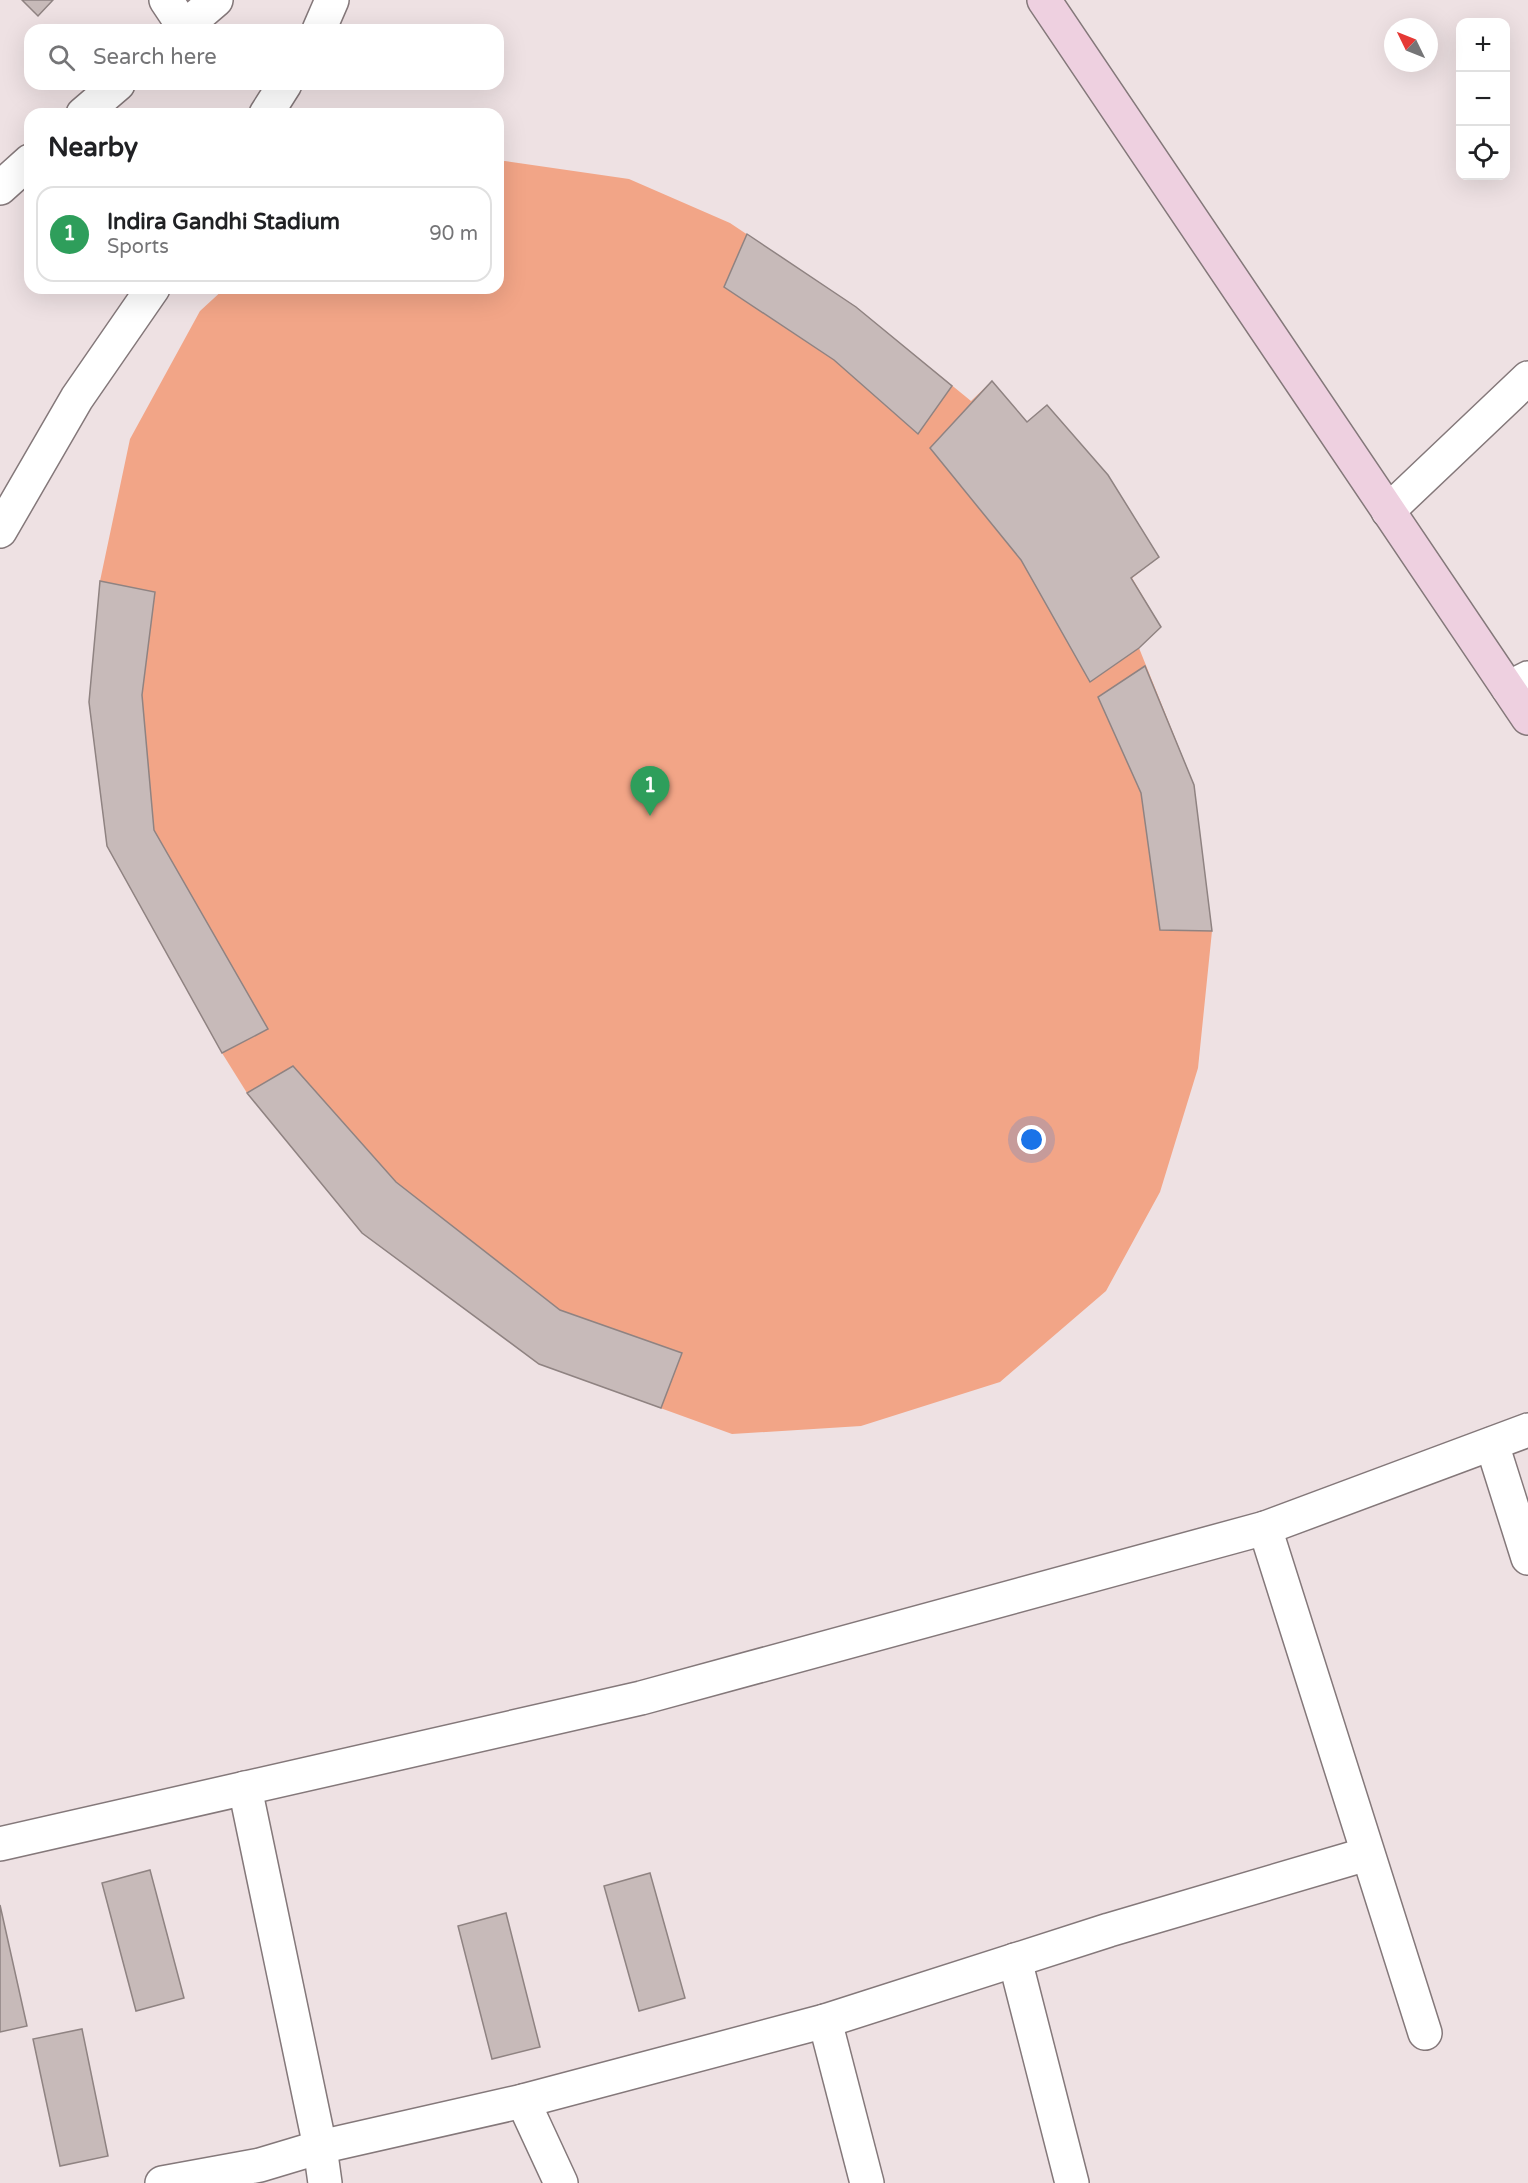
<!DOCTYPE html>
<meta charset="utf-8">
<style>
:root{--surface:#fff;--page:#f2f2f2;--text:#202124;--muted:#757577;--line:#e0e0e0;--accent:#111827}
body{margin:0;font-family:"Varela Round",sans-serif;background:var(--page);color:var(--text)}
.controls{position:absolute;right:18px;top:18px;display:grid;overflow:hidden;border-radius:12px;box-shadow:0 6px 24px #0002}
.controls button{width:54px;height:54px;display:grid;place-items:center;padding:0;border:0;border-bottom:2px solid var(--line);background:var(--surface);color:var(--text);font:30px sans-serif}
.compass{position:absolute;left:1384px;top:18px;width:54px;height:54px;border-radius:50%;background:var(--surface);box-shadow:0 6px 24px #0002;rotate:313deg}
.you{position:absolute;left:1032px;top:1140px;width:21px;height:21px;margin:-15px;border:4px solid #fff;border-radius:50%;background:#1a73e8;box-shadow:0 0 0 9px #1a73e833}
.badge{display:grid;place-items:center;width:39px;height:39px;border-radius:50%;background:var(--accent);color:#fff;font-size:20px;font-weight:700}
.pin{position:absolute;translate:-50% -50px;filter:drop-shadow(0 2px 3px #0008)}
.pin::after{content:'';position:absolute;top:32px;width:21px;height:18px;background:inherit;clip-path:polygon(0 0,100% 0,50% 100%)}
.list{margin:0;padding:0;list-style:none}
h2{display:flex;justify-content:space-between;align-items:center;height:78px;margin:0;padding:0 24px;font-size:26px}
h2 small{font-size:20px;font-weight:400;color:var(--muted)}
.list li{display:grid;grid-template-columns:39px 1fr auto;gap:18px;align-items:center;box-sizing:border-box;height:96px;margin:0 12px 12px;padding:0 12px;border:2px solid var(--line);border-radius:18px}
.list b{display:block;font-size:22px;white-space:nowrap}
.list p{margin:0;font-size:20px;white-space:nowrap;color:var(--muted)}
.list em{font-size:20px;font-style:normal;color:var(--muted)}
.icon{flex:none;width:33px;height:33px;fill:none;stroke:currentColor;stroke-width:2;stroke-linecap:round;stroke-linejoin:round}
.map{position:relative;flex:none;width:1528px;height:2183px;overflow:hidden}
.search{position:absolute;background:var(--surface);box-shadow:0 6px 24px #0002;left:24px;top:24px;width:480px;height:66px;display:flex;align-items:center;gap:15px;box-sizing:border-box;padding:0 21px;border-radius:18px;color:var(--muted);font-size:22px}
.panel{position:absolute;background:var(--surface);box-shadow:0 6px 24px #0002;left:24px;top:108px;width:480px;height:186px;border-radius:18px}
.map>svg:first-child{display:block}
.green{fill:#f2a587}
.building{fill:#c7bab9;stroke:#8f8382;stroke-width:1.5}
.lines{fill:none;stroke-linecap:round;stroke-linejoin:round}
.street-casing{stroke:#84787a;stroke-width:36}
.secondary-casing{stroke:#84787a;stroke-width:36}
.street{stroke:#fff;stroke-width:33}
.secondary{stroke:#eed0e0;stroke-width:33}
</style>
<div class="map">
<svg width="1528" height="2183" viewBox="0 0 1528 2183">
<rect width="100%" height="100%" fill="#eee1e3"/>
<path class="green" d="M505 161 629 179 730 223 856 307 971 401 992 381 1027 422 1047 405 1108 476 1159 557 1132 578 1161 627 1139 648 1194 785 1212 931 1198 1068 1160 1192 1106 1291 1000 1382 861 1426 732 1434 539 1364 362 1233 247 1093 222 1053 107 846 89 702 100 581 130 439 200 311 225 288H498V162Z"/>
<g class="building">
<path d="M22 0H53L38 16Z"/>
<path d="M747 234 856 307 952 386 918 434 834 360 724 287Z"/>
<path d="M992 381 1027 422 1047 405 1108 475 1159 557 1131 578 1161 627 1139 648 1090 682 1021 560 930 448Z"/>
<path d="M100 581 155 592 142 695 154 830 268 1029 222 1053 107 846 89 702Z"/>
<path d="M1145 666 1194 785 1212 931 1160 930 1141 793 1098 697Z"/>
<path d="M293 1066 396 1182 560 1310 682 1353 661 1408 539 1364 362 1233 247 1093Z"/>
<path d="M150 1870 184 1998 136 2011 102 1883Z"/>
<path d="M650 1873 685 1998 639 2011 604 1886Z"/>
<path d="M0 1905 27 2026 0 2032Z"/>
<path d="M506 1913 540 2047 492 2059 458 1926Z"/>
<path d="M82 2029 108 2156 60 2166 33 2039Z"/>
</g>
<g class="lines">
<defs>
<g id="street">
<path d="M166 0 184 27"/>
<path d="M181 30 216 0"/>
<path d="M319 30 332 0"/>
<path d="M83 114 118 84"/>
<path d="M266 114 285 84"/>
<path d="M0 188 30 161"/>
<path d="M1388 511 1528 378"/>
<path d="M0 531 77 398 153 288"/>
<path d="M1508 688 1528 678"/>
<path d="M1492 1444 1528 1558"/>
<path d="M1265 1528 1425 2033"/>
<path d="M245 1788 320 2147 325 2183"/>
<path d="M0 1844 641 1698 1265 1528 1528 1430"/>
<path d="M1015 1960 1072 2183"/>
<path d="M825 2021 867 2183"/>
<path d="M523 2101 561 2183"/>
<path d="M162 2183 260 2165 320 2147 523 2101 825 2021 1109 1930 1367 1854"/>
</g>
<path id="secondary" d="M1044 0 1528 718"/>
</defs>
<use href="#street" class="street-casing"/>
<use href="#secondary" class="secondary-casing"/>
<use href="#street" class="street"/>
<use href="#secondary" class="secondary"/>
</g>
</svg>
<div class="controls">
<button>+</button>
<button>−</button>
<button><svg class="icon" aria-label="locate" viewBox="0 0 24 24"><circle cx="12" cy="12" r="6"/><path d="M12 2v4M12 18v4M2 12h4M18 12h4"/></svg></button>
</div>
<svg class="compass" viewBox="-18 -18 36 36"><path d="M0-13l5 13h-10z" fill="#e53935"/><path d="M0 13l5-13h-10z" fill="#757577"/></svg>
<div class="you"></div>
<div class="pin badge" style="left:650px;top:816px;background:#2e9e5b">1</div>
<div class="search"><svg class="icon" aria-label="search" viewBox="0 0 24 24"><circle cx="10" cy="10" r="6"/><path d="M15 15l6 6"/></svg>Search here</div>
<section class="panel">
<h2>Nearby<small></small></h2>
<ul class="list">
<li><span class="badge" style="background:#2e9e5b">1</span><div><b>Indira Gandhi Stadium</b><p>Sports</p></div><em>90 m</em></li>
</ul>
</section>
</div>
